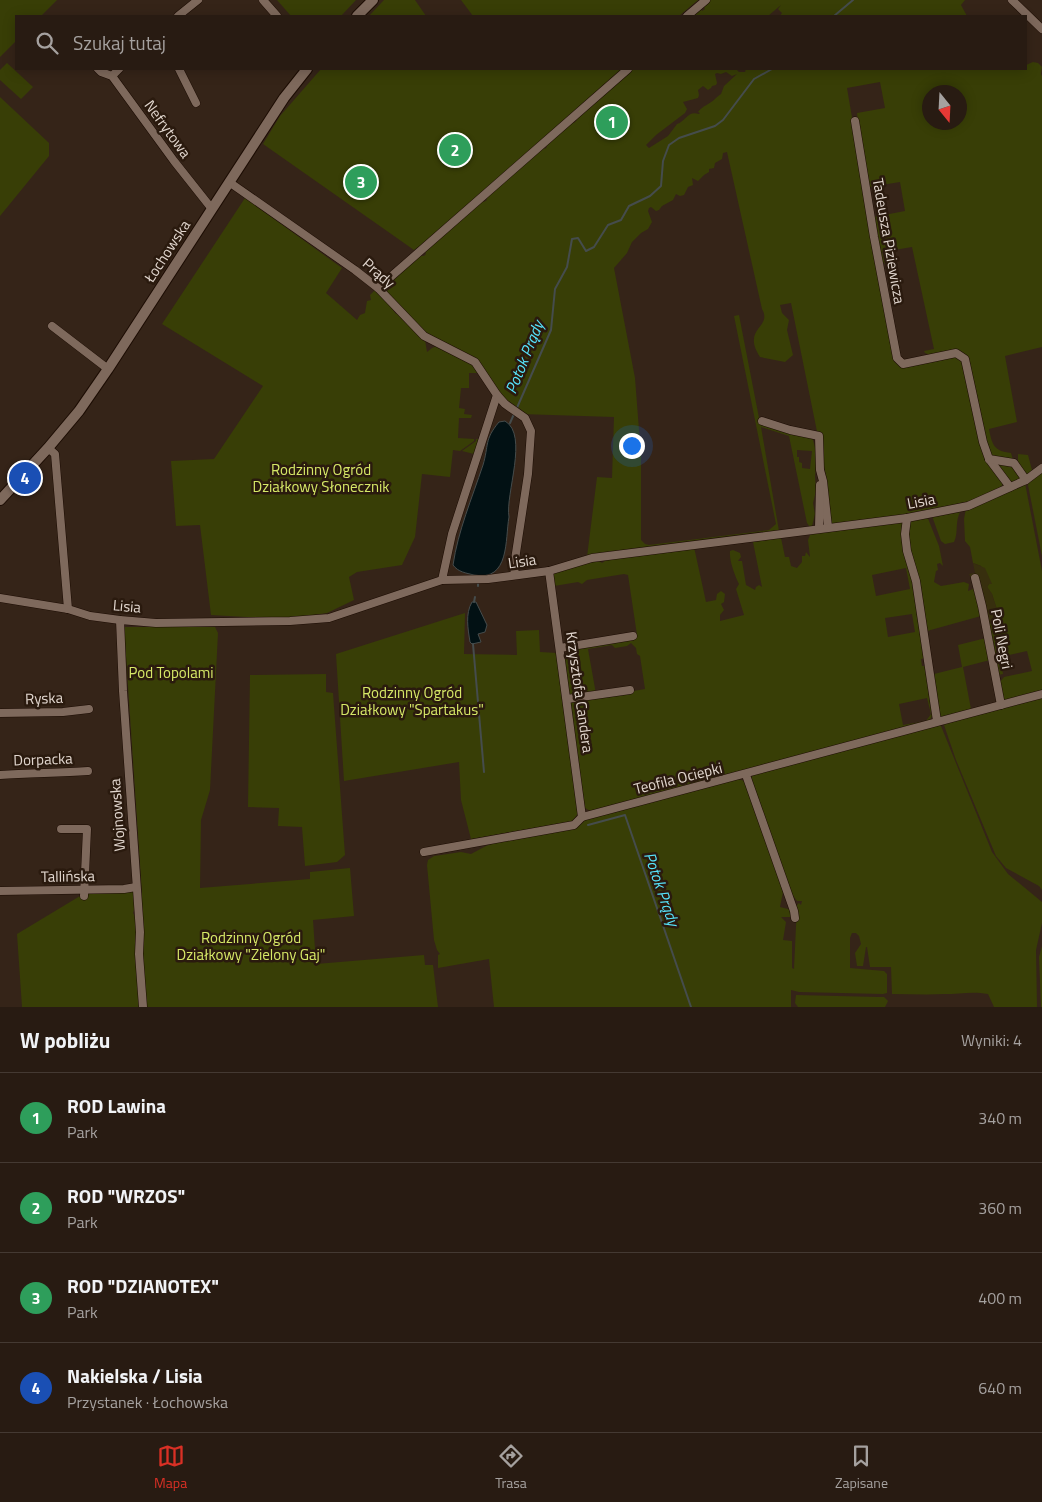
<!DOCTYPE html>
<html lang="pl">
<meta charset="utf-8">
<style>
:root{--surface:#281b12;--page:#342820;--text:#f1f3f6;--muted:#a5a19f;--line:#443932;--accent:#d93025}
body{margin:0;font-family:"Titillium Web",sans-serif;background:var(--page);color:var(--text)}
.compass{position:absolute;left:922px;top:85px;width:45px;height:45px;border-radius:50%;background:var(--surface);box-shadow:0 2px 12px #0003;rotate:162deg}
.you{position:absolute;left:631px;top:445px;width:18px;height:18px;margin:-12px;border:4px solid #fff;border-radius:50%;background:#1a73e8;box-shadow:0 0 0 8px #1a73e833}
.badge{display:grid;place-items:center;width:32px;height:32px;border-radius:50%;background:var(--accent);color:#fff;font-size:16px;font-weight:700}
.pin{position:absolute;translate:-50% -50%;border:2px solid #fff;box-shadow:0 1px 5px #0006}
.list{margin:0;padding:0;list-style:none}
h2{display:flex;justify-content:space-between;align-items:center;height:65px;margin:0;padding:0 20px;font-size:21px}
h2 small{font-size:16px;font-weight:400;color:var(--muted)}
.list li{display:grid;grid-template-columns:32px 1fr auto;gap:15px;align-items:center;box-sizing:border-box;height:90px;padding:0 20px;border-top:1px solid var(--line)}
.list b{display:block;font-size:19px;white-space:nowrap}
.list p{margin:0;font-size:16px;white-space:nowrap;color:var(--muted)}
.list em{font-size:16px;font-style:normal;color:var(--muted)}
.icon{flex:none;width:28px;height:28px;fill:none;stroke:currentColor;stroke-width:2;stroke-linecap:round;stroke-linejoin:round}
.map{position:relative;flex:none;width:1042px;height:1007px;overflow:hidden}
.search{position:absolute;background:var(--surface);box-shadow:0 2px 12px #0003;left:15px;right:15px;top:15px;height:55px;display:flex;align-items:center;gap:12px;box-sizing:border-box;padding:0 18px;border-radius:0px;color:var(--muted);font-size:19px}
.sheet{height:425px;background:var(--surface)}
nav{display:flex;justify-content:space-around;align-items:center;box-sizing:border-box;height:70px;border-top:1px solid var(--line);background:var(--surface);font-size:14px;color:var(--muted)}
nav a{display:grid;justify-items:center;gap:2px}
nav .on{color:var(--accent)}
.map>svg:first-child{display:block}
.green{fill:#383e06;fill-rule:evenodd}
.sand{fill:#372f0e}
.water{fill:#021114;stroke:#454c4c}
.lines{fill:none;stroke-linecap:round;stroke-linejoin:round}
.stream{stroke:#454c4c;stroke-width:2}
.street-casing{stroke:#1c0c03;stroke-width:9}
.secondary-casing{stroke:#1c0c03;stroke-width:12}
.street{stroke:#7e695c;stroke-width:8}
.secondary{stroke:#7e695c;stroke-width:10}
.labels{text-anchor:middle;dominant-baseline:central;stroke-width:5;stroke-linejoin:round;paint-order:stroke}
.street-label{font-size:15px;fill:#e2d7cf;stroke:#2a1a0e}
.park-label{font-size:15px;fill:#d6e867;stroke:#2a1a0e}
.water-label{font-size:16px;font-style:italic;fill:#57e4fc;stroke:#2a1a0e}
</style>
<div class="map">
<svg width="1042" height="1007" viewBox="0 0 1042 1007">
<rect width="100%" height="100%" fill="#352418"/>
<g class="green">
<path d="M0 0H57L41 16H16V41L0 57Z"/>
<path d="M277 0H356L341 16H291Z"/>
<path d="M384 0H415L426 16H369Z"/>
<path d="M461 0H698L679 16H473Z"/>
<path d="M708 0H965L961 5 967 16H780L782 13 778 9 781 5 768 16H689L700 7 702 11 705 9 703 5Z"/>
<path d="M1033 62 1038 63 1042 67 1041 74 1042 76V347L1005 356 1017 422 989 429C992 445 994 451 1011 453L1013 460 992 457 987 447 966 357 958 351 930 355 925 353 924 351 934 349 912 247 882 252 885 264 879 258 878 254 874 217 905 211 900 182 869 187 872 208 868 194 857 113 885 108 880 82 847 88 885 311 895 358 900 365C919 366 947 348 963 360L983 449 1003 483C996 500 975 500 960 503 953 505 948 508 942 509 906 516 871 520 835 524L842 527 845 524 851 526 904 520V537L914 584 925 658 921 659 922 666H926L934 708V713L929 721 753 770 592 812 585 808 570 702 645 689 640 656 637 654 636 648 631 643 627 646 615 648 612 645 588 649 596 694 572 696 569 693 564 660 566 653H573L572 650 600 643 627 639 637 635 628 575 624 574 587 580 582 584 578 582 554 586 553 576 555 572 564 568 598 560 602 563 611 557 694 547 706 602 716 600 717 594 721 591 725 594 724 602 721 604 724 610 720 615V621L744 615 736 589 739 584C735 576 729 561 730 551L733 550 740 553 741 557 738 561H742L746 585 755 590 756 587 759 585 762 587 753 542 781 538 785 557H789L791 566 797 568 802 562V556H805L806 552 810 557 808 540 811 533 822 530 824 527 830 530 831 526 835 524 830 522 826 476 791 303 780 305 782 313 789 320 787 330 793 355 785 362 760 357C741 328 773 328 762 309L727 152 723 153 722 159 715 163 714 168 709 169V172L704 175 698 181 692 178 693 185 688 187 684 195 680 196 676 194 673 200 662 206 659 210 656 211 651 207 649 208 648 211 652 222 648 229 641 233 632 242 627 253 614 268 635 378 641 456V540L645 544 649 545 769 530 776 524 734 316 739 315 760 423 809 437 813 440 817 455 815 476 816 491 813 503 815 514 812 526 810 527 807 523 789 436 761 427 779 531 597 555 592 554 587 557 597 477 612 478 614 417 521 414 511 407 502 404 495 387 491 388 489 387 478 373H469V388H461L459 408 465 409 464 414 472 415 471 418H459L458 438 474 439V441L460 451 453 450 450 477 422 474 415 537 402 565 357 572 349 577 354 600 327 613 285 619 211 615 200 525 176 526 171 461 214 459 263 386 162 324 245 198 342 268 326 293 357 320 360 315 365 313 367 301 371 300 370 295 377 288 384 291 385 299 396 314H398L387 292 388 283 418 256H424L426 254 425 251 482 200 484 202 487 200 485 197 543 146 545 149 547 147 545 145 572 120 574 123 577 120 575 118 630 69H736L739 72H745L746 69H1026V65ZM726 72 732 76 737 74 724 86 721 94C719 95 717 97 715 99 710 104 702 106 698 112L700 113 699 114C688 110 686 121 677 124L668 136 649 148 646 145 656 135 685 113 687 109 683 102 698 98 699 95 698 90 703 86 708 90 711 88 712 86 716 85 717 83 715 74 717 73 721 74ZM930 92H960V122H930ZM418 326 420 328 421 333 427 338 465 354 466 357 476 362 485 374 484 377 470 361 455 353 437 346 432 348 427 352 425 340 412 328ZM797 450 812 451 810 469 802 468V463L799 462V457H797ZM906 568 910 589 876 596 872 575ZM912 614 915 632 888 637 885 618ZM927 698 931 714 926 721 903 725 899 704Z"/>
<path d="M7 63 33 87 21 99 0 80V70Z"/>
<path d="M321 69H622L420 248 418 247 414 250 263 144 280 116Z"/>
<path d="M0 97 49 143V156L0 216Z"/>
<path d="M476 439H479L474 454 462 451 476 441Z"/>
<path d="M1018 454 1028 455 1032 470 1029 475 1026 476 1018 463Z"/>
<path d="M996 462 1011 465 1021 476 1020 480 1010 483Z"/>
<path d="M1042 472V556L1028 485 1029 480Z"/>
<path d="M1025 483 1042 571V692L1007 700 1003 699 1000 682 1004 677 1032 671 1027 651 1000 657 1003 674 998 675 988 628 997 610 992 594 987 587 989 584 981 566 973 563 970 547 965 541 964 519 966 508 989 501Z"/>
<path d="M961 510C954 523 959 532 954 542L945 544 941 541 932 516Z"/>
<path d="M927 516 939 546 943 566 940 563 937 564 938 570 936 571 934 582 941 586 964 582 969 584 968 591 973 589 974 587 981 616 927 631 907 540 910 520Z"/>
<path d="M465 613 464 654 517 655 516 631 539 630 540 652 557 653 578 813 573 821 471 839 461 800 459 762 344 781 336 654Z"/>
<path d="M124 627H215L218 633 210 790 201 820 200 888 310 879V872L350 868 354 916 313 920 316 964 424 955 425 965H433L438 1007H145L138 893H142Z"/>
<path d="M986 638 990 660 963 667 971 709 951 717H940L934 674 962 667 958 645Z"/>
<path d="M326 674V692L333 693 345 855 337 862 305 866 302 827 278 826 279 808 248 807 250 675Z"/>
<path d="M1042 696V890L1039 886 1006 868 996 856 956 760 944 725 946 722Z"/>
<path d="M937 725 941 726 992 852 1008 874 1042 902V923L1036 950 1037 1007H994L988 994C972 991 960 994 944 994 927 995 909 994 892 994L891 967H870L867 947H866L863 966H857L855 953 861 944 859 936 856 933H852L850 938V968L884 971 887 974V993L883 994 799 992 791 990V1007H494L489 959 438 968V955L440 954 437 950 434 940 427 865 428 860 434 856 441 855 461 852 471 854 486 846 503 840 738 779 744 781 784 887 780 907 792 910 794 917H781L786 922 783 940 792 941V968L794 969 797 905 799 903 801 905 802 901H797L789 890 750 778 755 774Z"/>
<path d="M88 892H133C137 899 135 906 133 913 142 928 135 933 135 948 136 967 139 987 141 1007H22L17 934 80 896 86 895Z"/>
<path d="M1042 946V1007H1041L1039 957Z"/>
<path d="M796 995 879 997H884L888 1001 885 1007H798L795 1003Z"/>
</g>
<path class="sand" d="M973 563 985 568 992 584H989L987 587 992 594 997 610 988 628 976 576 971 578 969 574 975 573Z"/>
<g class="water">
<path d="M505 421C529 435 505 494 509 517 505 539 510 582 474 575 466 573 458 572 453 565 458 531 472 498 483 465 489 445 484 440 499 422Z"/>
<path d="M472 602H476L487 625 485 632 478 634 481 642 472 644 470 642C468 629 465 614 472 602Z"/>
</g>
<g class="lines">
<g class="stream">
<path d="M834 16 853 0"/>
<path d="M516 410 551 330 555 289 567 267 572 239 578 238 586 251 594 247 608 225 621 220 629 206 650 196 661 186 663 161 669 145 679 138 715 126 723 120 754 79 772 69"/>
<path d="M510 423 514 414"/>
<path d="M478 586V583"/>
<path d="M474 602 475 597"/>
<path d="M473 644 484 772"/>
<path d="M588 825 625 815 691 1007"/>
</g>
<defs>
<g id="street">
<path d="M263 0 277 16"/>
<path d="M1012 0 1042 29"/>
<path d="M178 16 198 0"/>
<path d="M687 16 706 0"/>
<path d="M98 69 101 72 112 76 174 161 212 209"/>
<path d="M179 69 196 103"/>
<path d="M112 76 119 69"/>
<path d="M855 121 874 237 897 358 903 364 956 353 965 359 983 442 989 459 1010 487"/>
<path d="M229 182 355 270 378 288 424 336 475 362 497 395 452 534 442 580"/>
<path d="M378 288 628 69"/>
<path d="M52 326 108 369"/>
<path d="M497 395 505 404 525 418 531 431 528 474 514 566 515 575"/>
<path d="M762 421 790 430 819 436 820 470 823 481 828 527"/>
<path d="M48 448 55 454 68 609"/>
<path d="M989 459 1014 463 1026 480"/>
<path d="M907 518 905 534 907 551 916 581 937 721"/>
<path d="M819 528 820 485"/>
<path d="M549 571 582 817"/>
<path d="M975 578 982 606 1001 705"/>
<path d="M0 598 68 609 90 616 120 620 156 623 290 621 329 618 442 580 488 579 549 571 592 558 907 518 968 506 1026 480 1042 468"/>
<path d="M120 620 123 691 140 932 139 954 143 1007"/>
<path d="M560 648 633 636"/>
<path d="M567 699 630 690"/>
<path d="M0 713 63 712 89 709"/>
<path d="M0 775C29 773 58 773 88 771"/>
<path d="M746 775 794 911 795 918"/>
<path d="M61 829H87L84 896"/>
<path d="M424 852 574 825 582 817 1042 694"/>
<path d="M0 891 124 889 136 887"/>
</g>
<g id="secondary">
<path d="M357 16 373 0"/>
<path d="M0 500 48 448 79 411 108 369 284 98 307 69"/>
</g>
</defs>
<use href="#street" class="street-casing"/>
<use href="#secondary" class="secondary-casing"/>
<use href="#street" class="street"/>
<use href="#secondary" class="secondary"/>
</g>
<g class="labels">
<g class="street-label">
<text transform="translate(168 129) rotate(54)">Nefrytowa</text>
<text transform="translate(889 241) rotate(80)">Tadeusza Piziewicza</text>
<text transform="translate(167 251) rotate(-57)">Łochowska</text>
<text transform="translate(379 273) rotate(41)">Prądy</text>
<text transform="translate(921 501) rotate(-11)">Lisia</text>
<text transform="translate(522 561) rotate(-8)">Lisia</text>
<text transform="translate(127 606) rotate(5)">Lisia</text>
<text transform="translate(1002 639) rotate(79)">Poli Negri</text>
<text transform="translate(580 692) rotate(82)">Krzysztofa Candera</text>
<text transform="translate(44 698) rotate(-2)">Ryska</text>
<text transform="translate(43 759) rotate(-2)">Dorpacka</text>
<text transform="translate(678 778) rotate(-14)">Teofila Ociepki</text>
<text transform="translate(117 815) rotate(-94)">Wojnowska</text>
<text transform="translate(68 876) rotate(-1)">Tallińska</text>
</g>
<g class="park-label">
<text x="321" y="469">Rodzinny Ogród<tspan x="321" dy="17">Działkowy Słonecznik</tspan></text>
<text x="171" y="672">Pod Topolami</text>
<text x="412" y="692">Rodzinny Ogród<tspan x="412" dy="17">Działkowy "Spartakus"</tspan></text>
<text x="251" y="937">Rodzinny Ogród<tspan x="251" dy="17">Działkowy "Zielony Gaj"</tspan></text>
</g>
<g class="water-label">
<text transform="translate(524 357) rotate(-68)">Potok Prądy</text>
<text transform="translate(662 889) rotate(71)">Potok Prądy</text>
</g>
</g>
</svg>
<svg class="compass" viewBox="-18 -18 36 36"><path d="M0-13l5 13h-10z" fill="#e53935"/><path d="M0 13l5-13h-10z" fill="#a5a19f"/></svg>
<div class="you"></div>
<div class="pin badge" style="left:612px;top:122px;background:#2e9e5b">1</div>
<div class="pin badge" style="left:455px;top:150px;background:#2e9e5b">2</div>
<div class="pin badge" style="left:361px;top:182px;background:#2e9e5b">3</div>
<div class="pin badge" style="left:25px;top:478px;background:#1a4fb4">4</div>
<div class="search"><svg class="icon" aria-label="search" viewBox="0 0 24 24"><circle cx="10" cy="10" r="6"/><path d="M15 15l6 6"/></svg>Szukaj tutaj</div>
</div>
<section class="sheet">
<h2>W pobliżu<small>Wyniki: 4</small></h2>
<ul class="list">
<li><span class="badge" style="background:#2e9e5b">1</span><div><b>ROD Lawina</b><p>Park</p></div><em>340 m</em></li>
<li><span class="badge" style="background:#2e9e5b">2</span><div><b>ROD &quot;WRZOS&quot;</b><p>Park</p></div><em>360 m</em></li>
<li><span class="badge" style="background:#2e9e5b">3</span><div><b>ROD &quot;DZIANOTEX&quot;</b><p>Park</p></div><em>400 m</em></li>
<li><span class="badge" style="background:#1a4fb4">4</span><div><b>Nakielska / Lisia</b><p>Przystanek · Łochowska</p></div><em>640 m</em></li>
</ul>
</section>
<nav>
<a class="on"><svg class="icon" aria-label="map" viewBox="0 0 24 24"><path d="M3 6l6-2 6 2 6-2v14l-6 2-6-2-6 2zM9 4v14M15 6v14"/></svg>Mapa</a>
<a><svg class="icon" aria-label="directions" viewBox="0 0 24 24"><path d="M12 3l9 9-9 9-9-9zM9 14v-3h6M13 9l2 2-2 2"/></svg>Trasa</a>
<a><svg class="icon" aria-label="saved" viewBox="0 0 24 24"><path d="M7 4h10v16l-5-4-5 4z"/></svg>Zapisane</a>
</nav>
